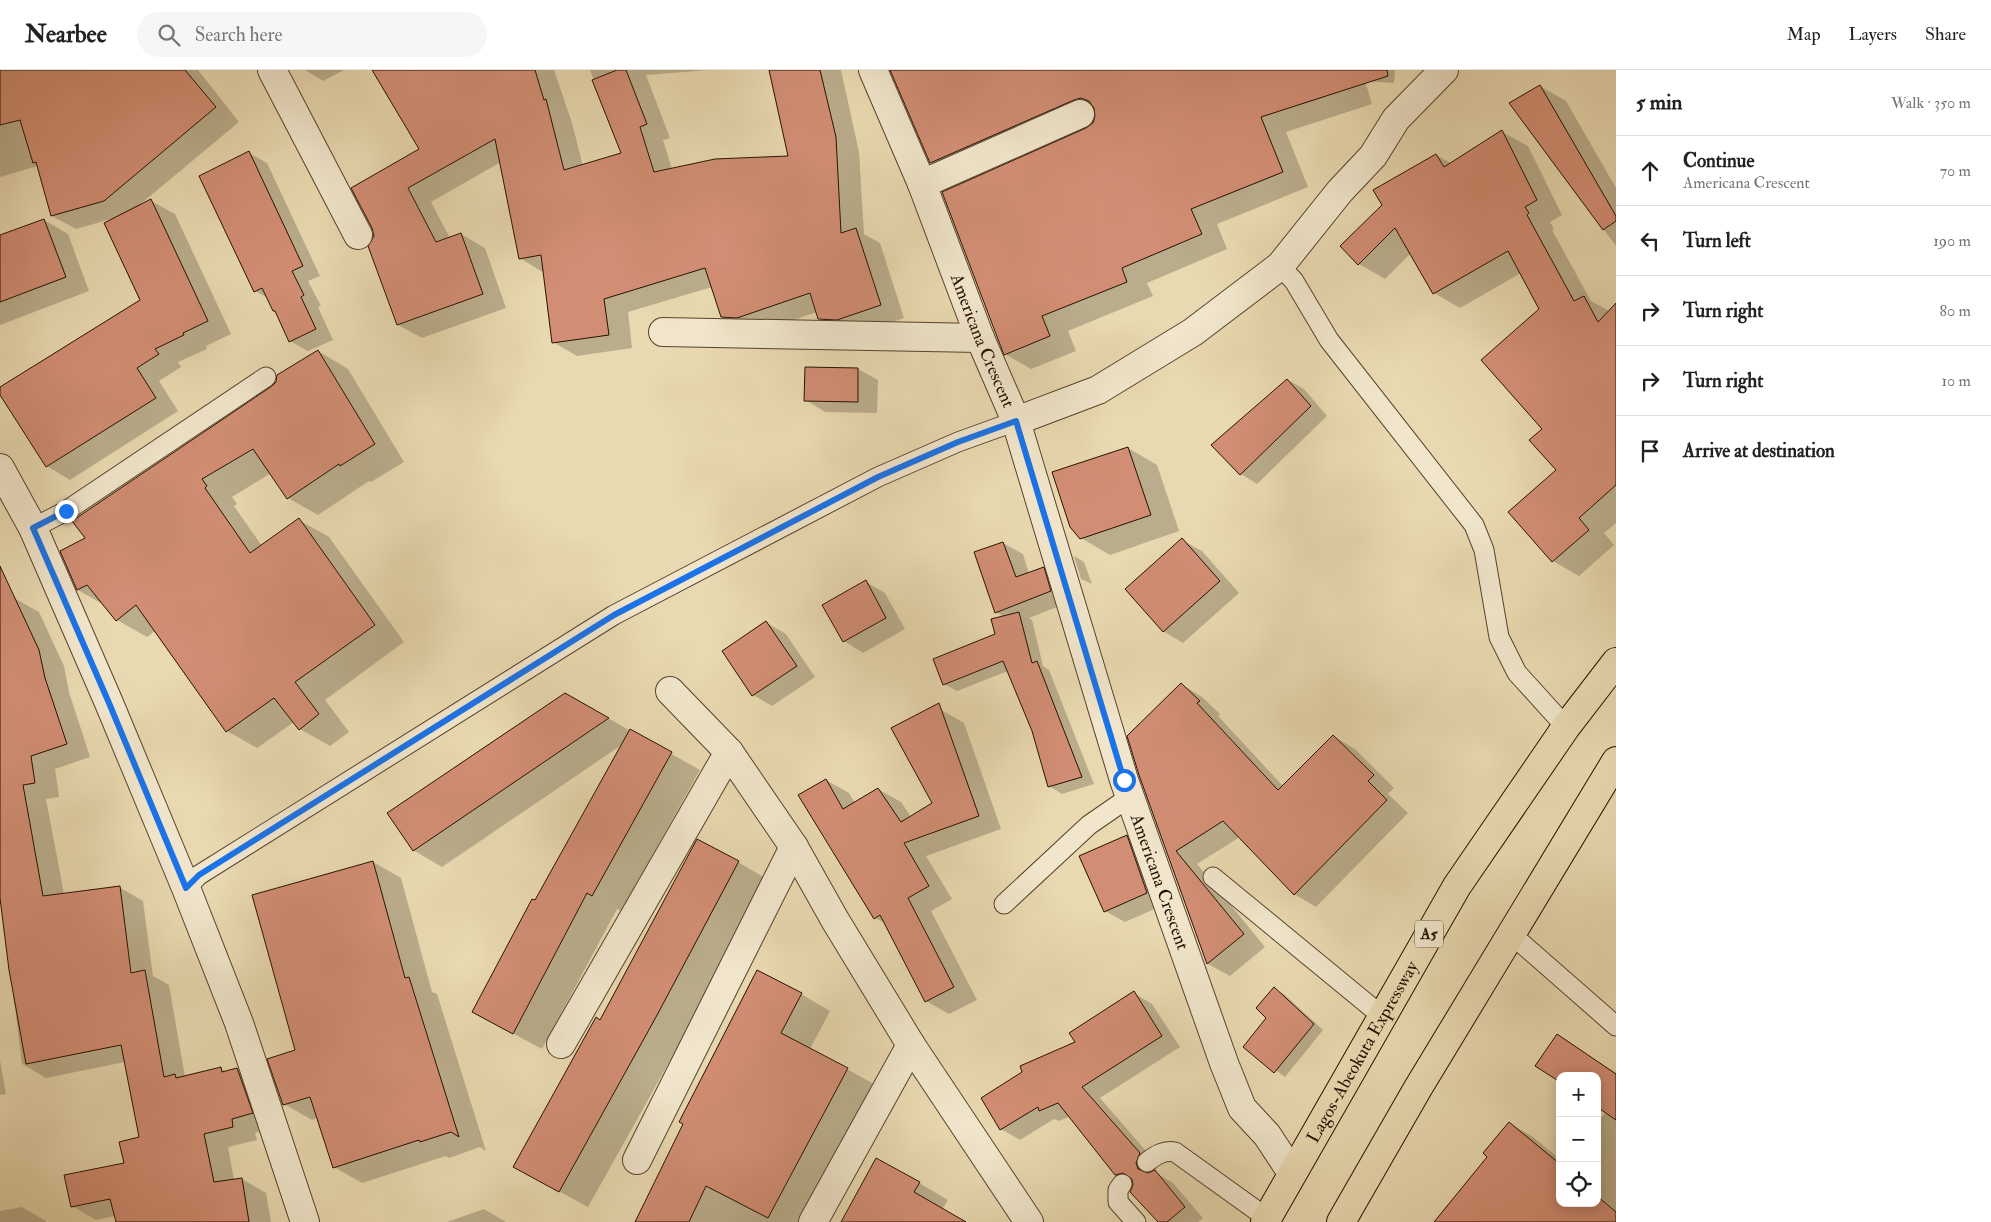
<!DOCTYPE html>
<meta charset="utf-8">
<style>
:root{--surface:#fff;--page:#f6f6f6;--text:#222;--muted:#767676;--line:#e0e0e0}
body{margin:0;font-family:"IM FELL Double Pica",serif;background:var(--page);color:var(--text)}
.controls{position:absolute;right:15px;bottom:15px;display:grid;overflow:hidden;border-radius:10px;box-shadow:0 2px 12px #0003}
.controls button{width:45px;height:45px;display:grid;place-items:center;padding:0;border:0;border-bottom:1px solid var(--line);background:var(--surface);color:var(--text);font:25px sans-serif}
.stop{position:absolute;width:15px;height:15px;margin:-11px;border:4px solid #1a73e8;border-radius:50%;background:#fff}
.stop.end{background:#1a73e8;border-color:#fff;box-shadow:0 1px 5px #0008}
.list{margin:0;padding:0;list-style:none}
h2{display:flex;justify-content:space-between;align-items:center;height:65px;margin:0;padding:0 20px;font-size:21px}
h2 small{font-size:16px;font-weight:400;color:var(--muted)}
.list li{display:grid;grid-template-columns:32px 1fr auto;gap:15px;align-items:center;box-sizing:border-box;height:70px;padding:0 20px;border-top:1px solid var(--line)}
.list b{display:block;font-size:19px;white-space:nowrap}
.list p{margin:0;font-size:16px;white-space:nowrap;color:var(--muted)}
.list em{font-size:16px;font-style:normal;color:var(--muted)}
.icon{flex:none;width:28px;height:28px;fill:none;stroke:currentColor;stroke-width:2;stroke-linecap:round;stroke-linejoin:round}
.map{position:relative;flex:none;width:1616px;height:1152px;overflow:hidden}
header{display:flex;align-items:center;gap:30px;box-sizing:border-box;height:70px;padding:0 25px;background:var(--surface);border-bottom:1px solid var(--line)}
header strong{font-size:24px}
nav{display:flex;gap:28px;margin-inline-start:auto;font-size:18px}
.search{width:350px;height:45px;background:var(--page);display:flex;align-items:center;gap:12px;box-sizing:border-box;padding:0 18px;border-radius:28px;color:var(--muted);font-size:19px}
main{display:flex}
aside{flex:1;background:var(--surface)}
.map>svg:first-child{display:block}
.shadow{fill:#0003}
.building{fill:#d28e74;stroke:#261000}
.lines{fill:none;stroke-linecap:round;stroke-linejoin:round}
.lane-casing{stroke:#57422c;stroke-width:21}
.street-casing{stroke:#57422c;stroke-width:30}
.highway-casing{stroke:#261000;stroke-width:30}
.lane{stroke:#f1e6cc;stroke-width:19}
.street{stroke:#f1e6cc;stroke-width:28}
.highway{stroke:#e9d9b0;stroke-width:28}
.route{stroke:#1a73e8;stroke-width:6}
.labels{text-anchor:middle;dominant-baseline:central;stroke-width:5;stroke-linejoin:round;paint-order:stroke}
.shield{fill:#f1e6cc;stroke:#63503d;stroke-width:1}
.shield-label{font-size:16px;font-weight:bold;fill:#261000}
.street-label{font-size:18px;fill:#261000;stroke:#f1e6cc}
</style>
<header>
<strong>Nearbee</strong>
<div class="search"><svg class="icon" aria-label="search" viewBox="0 0 24 24"><circle cx="10" cy="10" r="6"/><path d="M15 15l6 6"/></svg>Search here</div>
<nav><a>Map</a><a>Layers</a><a>Share</a></nav>
</header>
<main>
<div class="map">
<svg width="1616" height="1152" viewBox="0 0 1616 1152">
<rect width="100%" height="100%" fill="#e9d9b0"/>
<filter id="stains"><feTurbulence type="fractalNoise" baseFrequency=".004" numOctaves="4"/><feColorMatrix values="0 0 0 0 .2 0 0 0 0 .09 0 0 0 0 .02 0 0 0 .5 -.17"/></filter>
<radialGradient id="worn" r=".72"><stop offset=".6" stop-color="#630" stop-opacity="0"/><stop offset="1" stop-color="#630" stop-opacity=".3"/></radialGradient>
<g class="shadow">
<path d="M0 0H198L239 52 137 137 151 131 175 144 231 264 206 276 207 279 178 292 181 297 159 311 178 341 70 410 47 396 0 323V319L142 231 111 149 76 159 52 146 38 96 0 107Z"/>
<path d="M305 0H344L323 11Z"/>
<path d="M374 0H554L572 53 583 96 623 84 590 0H709L646 5 670 68 663 70 672 99 790 87 770 0H841L859 82 864 164 880 173 904 248 861 263 843 262 819 248 817 242 761 261H746L722 247 712 217 628 242 632 278 577 286 553 272 544 203 520 188 501 92 431 132 450 168 461 164 485 178 506 238 422 268 398 255 370 176 421 80Z"/>
<path d="M891 0H1395L1394 13 1365 11 1372 34 1286 62 1308 117 1217 154 1227 179 1147 213 1153 226 1068 261 1076 281 1031 299 1005 284 1087 59 1094 54 1097 45 957 107 931 92Z"/>
<path d="M1540 16 1566 31 1616 118V176L1511 34Z"/>
<path d="M1502 62 1528 76 1562 145 1550 152 1554 159 1552 160 1591 231 1609 241 1616 235V453L1604 463 1614 475 1579 506 1553 491 1558 400 1544 359 1541 239 1521 203 1460 238 1434 223 1411 183 1385 209 1359 194 1436 85 1451 93Z"/>
<path d="M249 83 267 93 320 206 308 211 321 236 318 237 333 270 308 281 290 271 277 242 268 228 255 221Z"/>
<path d="M44 150 68 164 89 221 0 255V167Z"/>
<path d="M318 281 348 299 404 392 371 412 369 411 318 445 288 428 271 403 232 427 237 434 234 436 262 476 299 450 329 467 404 572 325 630 349 662 330 676 300 659 294 652 257 678 227 661 155 561 147 567 117 550 104 535 78 520 62 482 86 469Z"/>
<path d="M806 298 858 299 878 310 877 343 825 342 806 330Z"/>
<path d="M1288 310 1304 319 1327 346 1257 414 1241 404Z"/>
<path d="M1128 378 1157 395 1179 461 1110 485 1081 468Z"/>
<path d="M1182 470 1202 481 1239 523 1183 573 1163 561Z"/>
<path d="M1003 473 1023 484 1029 504 1043 498 1063 509 1070 532 1029 548 1032 550 1043 596 1049 600 1094 714 1062 724 1049 716 1033 661 1008 601 957 621 944 614 996 565 1004 547 996 542Z"/>
<path d="M1074 486 1084 492 1092 514 1081 509Z"/>
<path d="M866 512 885 523 905 559 863 583 844 571Z"/>
<path d="M14 528 39 542 64 596 69 622 90 687 55 699 59 727 46 729 64 824 119 817 143 831 153 906 169 915 185 1007 221 999 227 1002 237 999 261 1013 276 1057 255 1063 257 1070 228 1077 234 1110 242 1109 266 1123 271 1152H117L115 1146 96 1150 72 1136 125 1094 140 1068 125 992 46 1008 22 994 2 835 0 834V531Z"/>
<path d="M767 553 786 564 815 607 772 636 753 625Z"/>
<path d="M1181 614 1202 627 1220 644 1218 646 1283 716 1333 666 1355 679 1394 718 1388 724 1408 743 1316 837 1294 824 1240 767 1197 794 1265 877 1230 906 1208 894 1140 705Z"/>
<path d="M565 624 700 700 621 841 617 839 542 979 503 958 535 832 623 674 442 797 413 780Z"/>
<path d="M940 639 964 653 1001 759 926 786 952 829 931 841 977 930 949 944 926 931 887 854 875 848 826 710 849 723 855 733 878 719 901 732 911 747 934 733Z"/>
<path d="M1127 766 1146 777 1166 834 1125 852 1105 841Z"/>
<path d="M373 792 401 808 432 922 437 924 486 1081 480 1077 449 1088 446 1086 362 1113 334 1097 318 1048 312 1050 284 1034 297 981Z"/>
<path d="M738 792 767 809 685 964 588 1137 544 1113 600 952Z"/>
<path d="M1275 919 1284 924 1323 960 1285 1007 1245 977 1268 948Z"/>
<path d="M1134 923 1152 934 1180 977 1100 1028 1158 1095 1155 1102 1173 1113 1203 1148 1198 1152H1159L1135 1115 1116 1104 1071 1046 1059 1051 1054 1049 1020 1070 1001 1059 1076 972Z"/>
<path d="M801 924 830 941 810 979 876 1015 803 1152H636Z"/>
<path d="M1557 965 1616 1003V1152H1436L1489 1087 1509 1053 1533 1067 1560 1089V1133H1597V1053L1606 1042 1597 1006Z"/>
<path d="M0 990 6 1024 0 1025Z"/>
<path d="M919 1113 948 1130 942 1140 963 1152H842Z"/>
<path d="M22 1137 46 1151V1152H0V1141Z"/>
<path d="M484 1139 506 1152H447Z"/>
</g>
<g class="building">
<path d="M0 0H185L216 37 104 131 51 146 36 92 33 93 20 50 0 55Z"/>
<path d="M372 0H535L544 30 546 29 564 100 621 83 592 10 617 0H626L647 54 640 57 654 102 715 89 788 86 769 0H820L836 67 841 163 856 158 881 235 837 250 818 249 810 223 737 248 721 247 705 198 604 229 609 265 552 273 541 185 519 189 495 69 408 118 436 172 461 163 483 224 397 255 368 176 374 166 372 158 351 118 419 79Z"/>
<path d="M890 0H1387L1388 6 1261 47 1283 102 1191 139 1202 164 1122 198 1127 212 1042 246 1050 266 1004 285 942 122 1086 58 1093 53 1095 46 1094 38 1089 31 1081 28 1074 30 930 93Z"/>
<path d="M1540 15 1616 146V151L1603 160 1509 33Z"/>
<path d="M1502 60 1537 130 1525 137 1529 143 1527 145 1574 231 1584 226 1598 252 1616 233V415L1579 448 1589 460 1552 492 1508 442 1556 400 1529 370 1542 359 1481 290 1539 239 1508 181 1433 224 1395 158 1358 195 1340 176 1382 135 1373 120 1436 84 1444 97Z"/>
<path d="M249 81 303 196 292 201 304 225 301 227 316 259 289 272 275 241H273L262 218 254 222 199 106Z"/>
<path d="M151 129 208 251 183 263 184 265 155 279 159 284 137 298 156 328 46 397 0 325V317L140 230 104 153Z"/>
<path d="M44 149 66 207 0 232V165Z"/>
<path d="M318 280 375 374 340 396 339 394 287 429 253 379 202 409 207 416 205 418 250 483 299 448 375 555 295 612 319 644 299 660 274 628 226 662 136 535 116 551 87 515 77 520 60 481 85 468 72 451 272 316 276 312 277 305Z"/>
<path d="M805 297 858 298V332L804 331Z"/>
<path d="M1287 309 1311 336 1240 405 1211 375Z"/>
<path d="M1128 377 1151 445 1080 469 1070 457 1052 402Z"/>
<path d="M1182 468 1220 511 1163 562 1125 519Z"/>
<path d="M1003 472 1016 507 1044 497 1051 521 995 543 974 482Z"/>
<path d="M0 496 39 580 45 608 67 674 31 686 35 713 23 715 43 826 120 816 131 903 145 900 164 1007 175 1004 176 1008 221 997 222 1002 237 998 253 1043 232 1049 233 1057 204 1064 214 1112 242 1108 249 1152H116L110 1129 71 1137 64 1105 124 1093 119 1072 139 1067 121 975 26 994 9 900 0 828Z"/>
<path d="M866 510 886 548 843 572 822 535Z"/>
<path d="M1019 542 1032 593 1037 591 1082 707 1048 717 1032 661 1003 591 943 615 933 589 995 564 991 549Z"/>
<path d="M766 551 797 596 752 626 722 581Z"/>
<path d="M1181 613 1200 631 1197 633 1278 720 1333 665 1374 705 1368 711 1387 730 1294 825 1223 751 1176 781 1244 864 1207 894 1139 705 1127 666Z"/>
<path d="M565 623 609 648 413 781 387 743Z"/>
<path d="M939 633 979 746 904 773 929 816 908 828 954 917 925 932 880 845 874 849 798 725 826 709 843 739 878 718 901 752 932 733 891 658Z"/>
<path d="M630 659 672 682 592 826 587 823 513 964 472 942 532 829 535 830Z"/>
<path d="M1127 765 1147 823 1104 842 1079 786Z"/>
<path d="M697 769 739 791 656 947 559 1122 513 1097 596 947 600 950Z"/>
<path d="M373 791 405 908 409 907 459 1067 451 1062 420 1072 419 1070 333 1098 310 1027 283 1035 267 989 295 980 252 825Z"/>
<path d="M757 900 802 923 781 963 848 998 768 1148 706 1116 689 1152H635L683 1054 679 1052Z"/>
<path d="M1274 917 1314 954 1274 1003 1243 977 1266 948 1256 938Z"/>
<path d="M1134 921 1162 966 1082 1017 1140 1083 1136 1093 1138 1099 1148 1103 1155 1100 1185 1137 1167 1152H1158L1130 1122 1133 1115 1132 1109 1123 1103 1115 1105 1058 1033 1039 1041 1038 1037 1000 1060 981 1028 1022 1002 1020 996 1075 972 1069 963Z"/>
<path d="M1557 964 1616 1004V1050L1597 1037V1006H1560V1012L1535 996Z"/>
<path d="M1509 1052 1560 1094V1133H1597V1126L1616 1142V1152H1434L1487 1087 1483 1083Z"/>
<path d="M876 1088 920 1112 914 1122 966 1152H841Z"/>
</g>
<g class="lines">
<defs>
<g id="lane">
<path d="M1280 196 1294 211 1329 270 1474 455 1484 480 1499 567 1517 603 1566 657"/>
<path d="M33 458 66 441 266 307"/>
<path d="M1213 807 1382 946"/>
<path d="M186 818 199 805 614 545 878 407 958 372 1016 351"/>
<path d="M1004 834 1089 755 1131 726"/>
<path d="M1511 864 1616 956"/>
<path d="M1147 1092C1156 1085 1164 1080 1175 1082L1267 1148"/>
<path d="M1122 1114 1118 1120V1132L1136 1152"/>
</g>
<g id="street">
<path d="M272 0 358 165"/>
<path id="s1" d="M873 0 922 114 980 268 1016 351 1124 710 1224 993 1242 1038 1267 1065 1292 1103"/>
<path d="M922 114 1080 44"/>
<path d="M663 262 980 268"/>
<path d="M1016 351 1098 320 1193 262 1280 196 1340 121 1373 86 1396 49 1444 0"/>
<path d="M0 398 33 458 109 633 186 818 239 953 305 1152"/>
<path d="M670 621 729 682 794 777 835 850 911 975 1029 1152"/>
<path d="M561 974 729 682"/>
<path d="M637 1090 794 777"/>
<path d="M813 1152 911 975"/>
</g>
<g id="highway">
<path id="s2" d="M1265 1152 1457 816 1566 657 1616 592"/>
<path d="M1341 1152 1418 1018 1616 691"/>
</g>
</defs>
<use href="#lane" class="lane-casing"/>
<use href="#street" class="street-casing"/>
<use href="#highway" class="highway-casing"/>
<use href="#lane" class="lane"/>
<use href="#street" class="street"/>
<use href="#highway" class="highway"/>
</g>
<g class="lines">
<path class="route" d="M66 441 33 458 109 633 186 818 199 805 614 545 878 407 958 372 1016 351 1124 710"/>
</g>
<g class="labels">
<rect class="shield" x="1415" y="850.5" width="28" height="27" rx="4"/>
<g class="shield-label">
<text x="1429" y="864">A5</text>
</g>
<g class="street-label">
<text stroke="none"><textPath href="#s1" startOffset="292">Americana Crescent</textPath></text>
<text stroke="none"><textPath href="#s1" startOffset="862">Americana Crescent</textPath></text>
<text stroke="none"><textPath href="#s2" startOffset="196">Lagos-Abeokuta Expressway</textPath></text>
</g>
</g>
<rect width="100%" height="100%" filter="url(#stains)"/>
<rect width="100%" height="100%" fill="url(#worn)"/>
</svg>
<div class="controls">
<button>+</button>
<button>−</button>
<button><svg class="icon" aria-label="locate" viewBox="0 0 24 24"><circle cx="12" cy="12" r="6"/><path d="M12 2v4M12 18v4M2 12h4M18 12h4"/></svg></button>
</div>
<div class="stop" style="left:1124px;top:710px"></div>
<div class="stop end" style="left:66px;top:441px"></div>
</div>
<aside>
<h2>5 min<small>Walk · 350 m</small></h2>
<ul class="list">
<li><svg class="icon" aria-label="ahead" viewBox="0 0 24 24"><path d="M12 20V5M6 11l6-6 6 6"/></svg><div><b>Continue</b><p>Americana Crescent</p></div><em>70 m</em></li>
<li><svg class="icon" aria-label="left" viewBox="0 0 24 24"><path d="M17 20v-9H6M10 6l-5 5 5 5"/></svg><div><b>Turn left</b></div><em>190 m</em></li>
<li><svg class="icon" aria-label="right" viewBox="0 0 24 24"><path d="M7 20v-9h11M14 6l5 5-5 5"/></svg><div><b>Turn right</b></div><em>80 m</em></li>
<li><svg class="icon" aria-label="right" viewBox="0 0 24 24"><path d="M7 20v-9h11M14 6l5 5-5 5"/></svg><div><b>Turn right</b></div><em>10 m</em></li>
<li><svg class="icon" aria-label="arrive" viewBox="0 0 24 24"><path d="M6 21V4h12l-3 4 3 4H6"/></svg><div><b>Arrive at destination</b></div></li>
</ul>
</aside>
</main>
